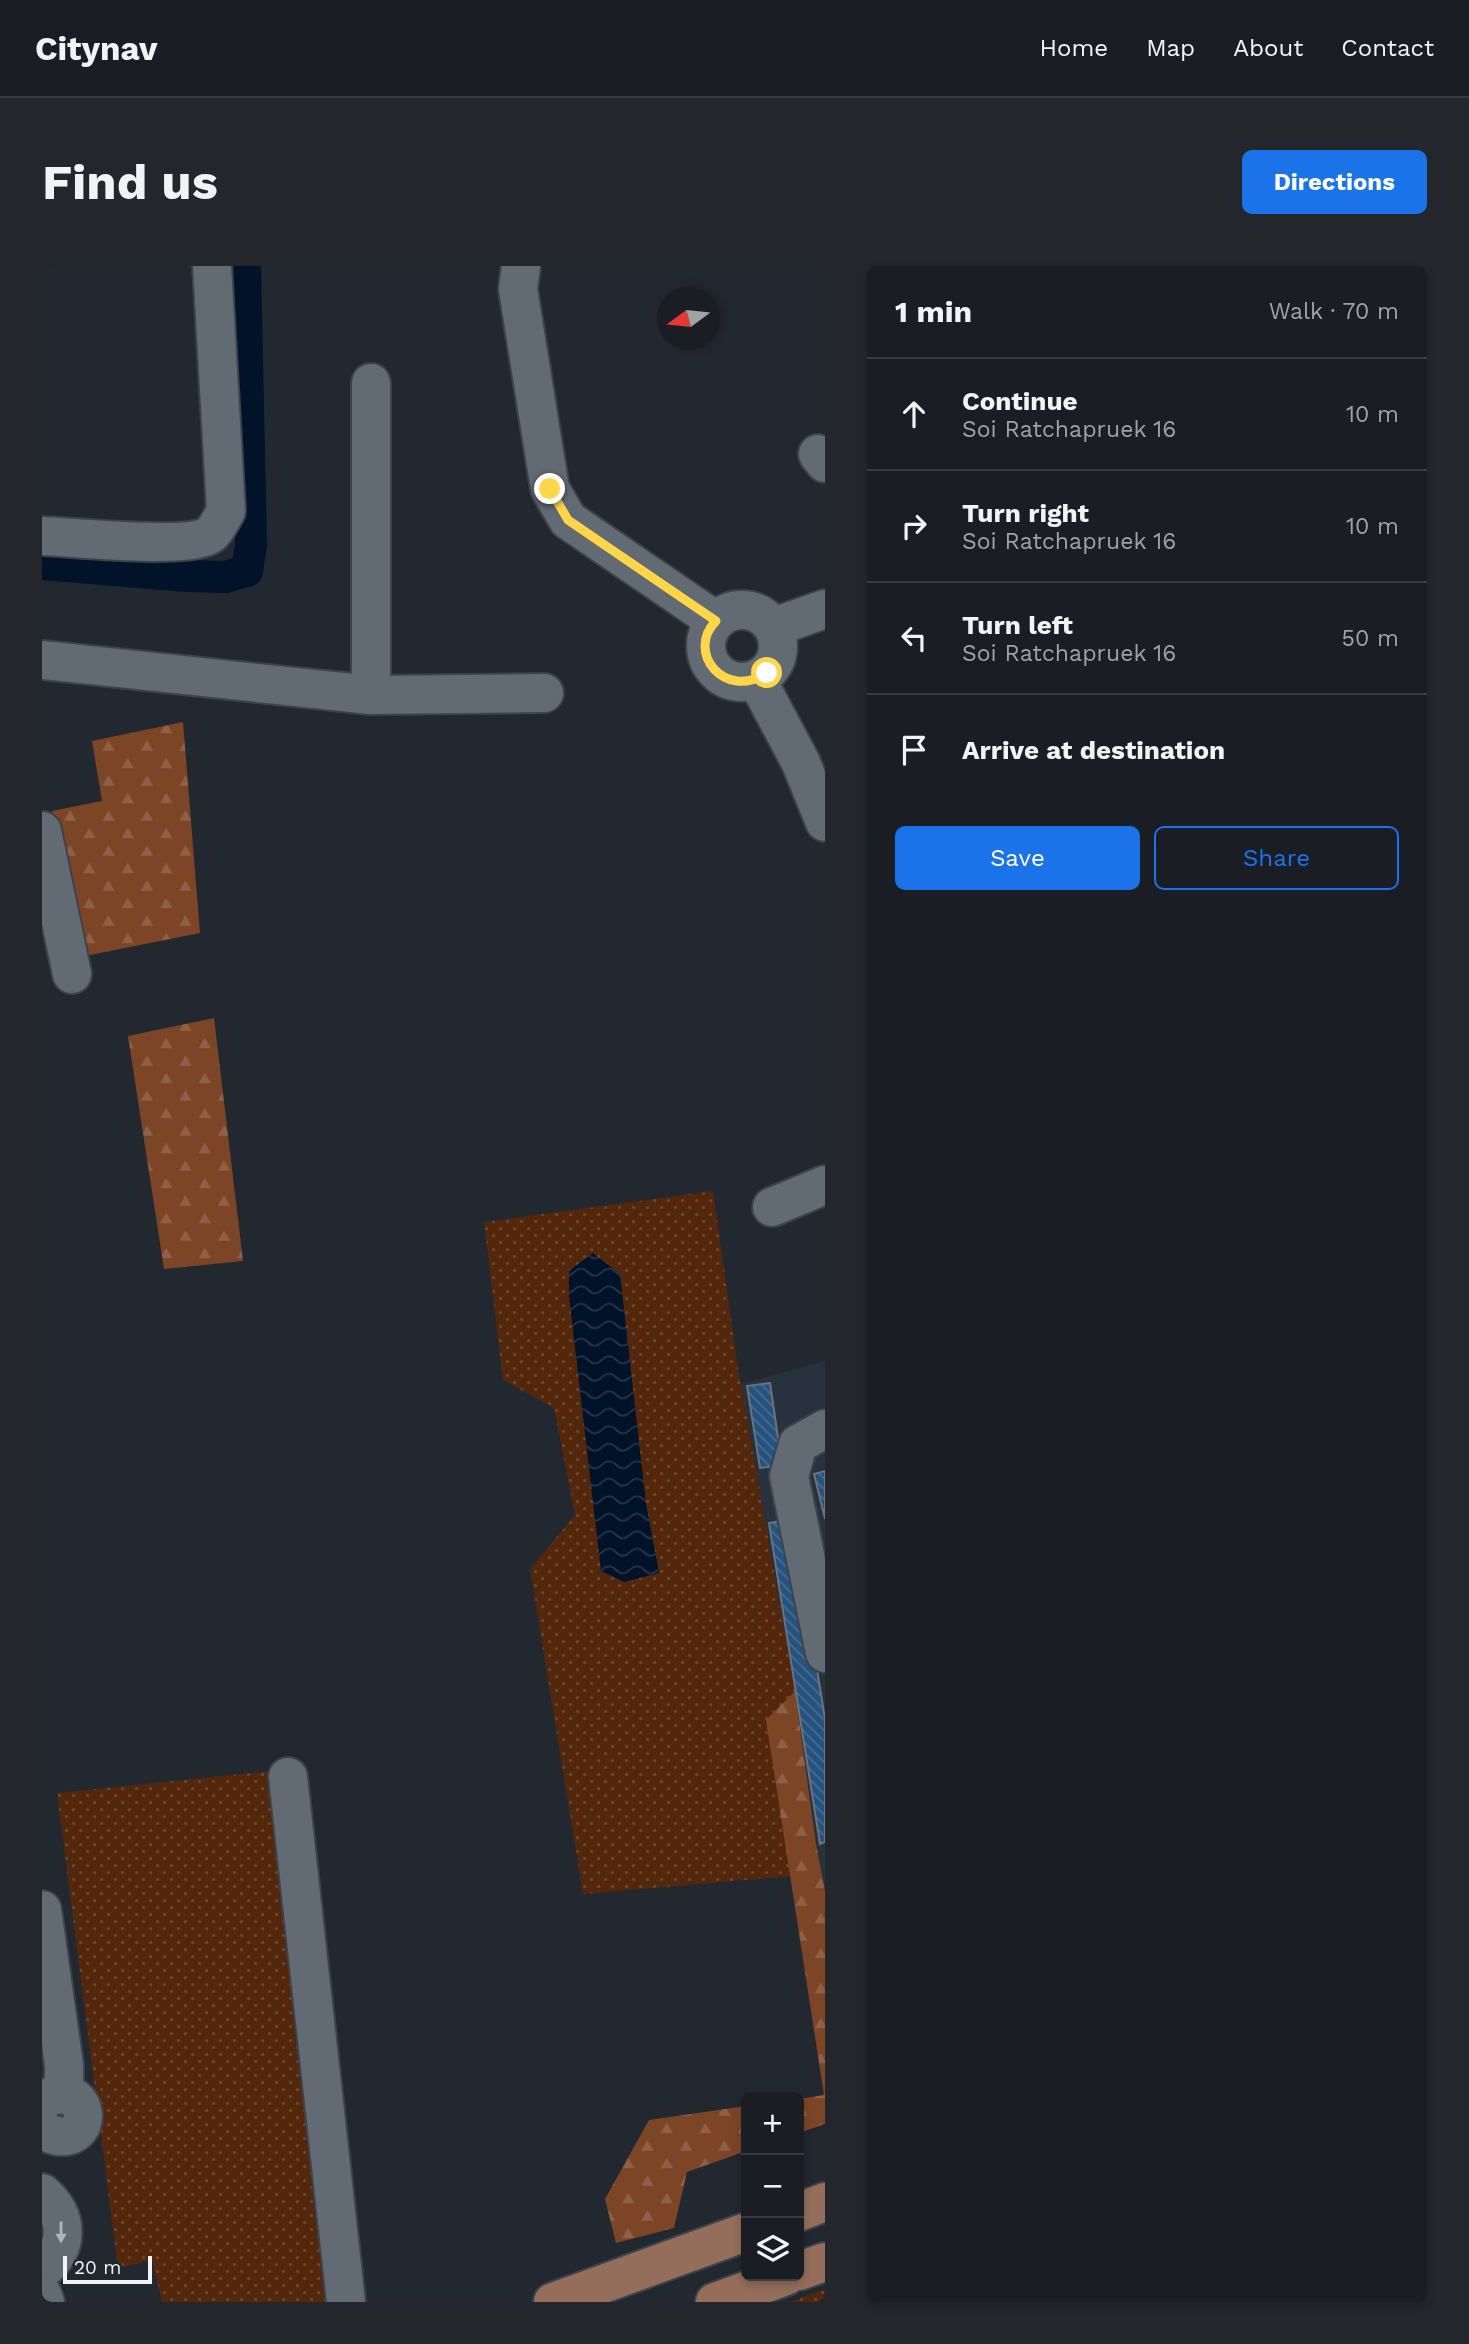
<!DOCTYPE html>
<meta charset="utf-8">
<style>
:root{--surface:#1a1e24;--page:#23272c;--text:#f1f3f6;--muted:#9fa2a6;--line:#383c41;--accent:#1a73e8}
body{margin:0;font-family:"Work Sans",sans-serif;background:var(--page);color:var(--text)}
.controls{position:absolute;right:21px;bottom:21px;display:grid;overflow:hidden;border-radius:10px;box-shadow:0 4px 10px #0003}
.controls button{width:63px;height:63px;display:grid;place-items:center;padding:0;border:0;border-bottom:2px solid var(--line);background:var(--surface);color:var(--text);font:35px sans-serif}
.compass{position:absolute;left:615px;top:21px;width:63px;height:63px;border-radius:50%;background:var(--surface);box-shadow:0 4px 10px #0003;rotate:255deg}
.scale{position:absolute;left:21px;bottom:18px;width:89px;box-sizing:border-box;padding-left:7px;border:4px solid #eff4f9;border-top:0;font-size:19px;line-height:24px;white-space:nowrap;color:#eff4f9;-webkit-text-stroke:5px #222830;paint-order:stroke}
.stop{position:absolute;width:21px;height:21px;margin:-16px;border:5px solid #ffd54a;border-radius:50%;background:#fff}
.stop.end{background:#ffd54a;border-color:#fff;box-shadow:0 2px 7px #0008}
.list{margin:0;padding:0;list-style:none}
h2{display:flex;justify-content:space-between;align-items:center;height:91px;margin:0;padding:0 28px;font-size:30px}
h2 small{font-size:23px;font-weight:400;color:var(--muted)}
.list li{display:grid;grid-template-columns:46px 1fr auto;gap:21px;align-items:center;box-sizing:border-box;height:112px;padding:0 28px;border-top:2px solid var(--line)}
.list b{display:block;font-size:26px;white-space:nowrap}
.list p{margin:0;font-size:23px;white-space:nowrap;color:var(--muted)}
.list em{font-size:23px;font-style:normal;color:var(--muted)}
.actions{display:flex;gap:14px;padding:21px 28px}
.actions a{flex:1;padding:16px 0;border:2px solid var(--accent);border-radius:10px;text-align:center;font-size:24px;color:var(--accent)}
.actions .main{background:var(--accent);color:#fff}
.icon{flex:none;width:38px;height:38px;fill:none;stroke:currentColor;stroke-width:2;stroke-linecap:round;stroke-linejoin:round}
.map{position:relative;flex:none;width:783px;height:2036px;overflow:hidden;border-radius:10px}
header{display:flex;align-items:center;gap:42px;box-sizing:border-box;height:98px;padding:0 35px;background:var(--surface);border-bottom:2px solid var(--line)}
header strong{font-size:33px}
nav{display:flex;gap:38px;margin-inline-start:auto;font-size:24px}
.intro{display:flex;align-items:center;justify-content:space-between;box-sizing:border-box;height:168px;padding:0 42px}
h1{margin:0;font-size:49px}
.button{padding:18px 32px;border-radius:10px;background:var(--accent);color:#fff;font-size:24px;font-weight:700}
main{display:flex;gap:42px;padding:0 42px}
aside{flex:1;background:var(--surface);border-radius:10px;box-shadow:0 4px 10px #0003}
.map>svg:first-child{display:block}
.built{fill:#27323e}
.grass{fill:url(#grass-dots);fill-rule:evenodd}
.forest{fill:url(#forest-firs)}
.water{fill:url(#water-waves)}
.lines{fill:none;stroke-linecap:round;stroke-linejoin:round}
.canal{stroke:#001329;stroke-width:32}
.building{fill:url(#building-back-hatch);stroke:#6b737b;stroke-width:2}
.minor-casing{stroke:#3d434a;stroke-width:42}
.major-casing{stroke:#3d434a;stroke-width:42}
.minor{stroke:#626a73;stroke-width:38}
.major{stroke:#946e5b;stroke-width:38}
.oneway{fill:#b0b6bd}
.route{stroke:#ffd54a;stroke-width:9}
</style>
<header>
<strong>Citynav</strong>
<nav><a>Home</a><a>Map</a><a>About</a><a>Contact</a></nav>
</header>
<div class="intro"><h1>Find us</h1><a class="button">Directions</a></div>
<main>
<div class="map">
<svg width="783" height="2036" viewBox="0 0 783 2036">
<defs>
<pattern id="grass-dots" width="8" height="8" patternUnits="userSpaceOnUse" patternTransform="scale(1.75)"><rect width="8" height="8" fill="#53270c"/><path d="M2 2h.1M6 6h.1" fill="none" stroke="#6c4730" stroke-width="1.8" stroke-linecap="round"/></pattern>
<pattern id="forest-firs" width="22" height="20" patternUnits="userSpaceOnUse" patternTransform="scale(1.75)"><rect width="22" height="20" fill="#7c4526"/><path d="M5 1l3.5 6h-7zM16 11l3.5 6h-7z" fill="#8f6046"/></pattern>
<pattern id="water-waves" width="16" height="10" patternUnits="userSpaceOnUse" patternTransform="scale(1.75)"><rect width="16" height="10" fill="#001329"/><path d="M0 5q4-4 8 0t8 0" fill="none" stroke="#263649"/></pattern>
<pattern id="building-back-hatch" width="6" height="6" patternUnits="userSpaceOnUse" patternTransform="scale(1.75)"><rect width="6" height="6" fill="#26527e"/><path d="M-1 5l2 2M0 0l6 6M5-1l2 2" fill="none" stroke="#466c91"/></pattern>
</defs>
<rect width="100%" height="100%" fill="#222830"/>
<path class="built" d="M783 1095V1625L774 1578 753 1425 699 1118Z"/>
<g class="grass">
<path d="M671 925 695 1095 753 1425 725 1454 750 1610 541 1628 488 1303 533 1249 512 1142 461 1114 442 956ZM604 1238 617 1306 582 1316Z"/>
<path d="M229 1505 290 2036H120L110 1994 76 2002 15 1527Z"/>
<path d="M783 2023V2036H748Z"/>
</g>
<g class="forest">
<path d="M141 456 158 667 43 690 10 545 60 535 50 475Z"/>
<path d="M172 752 201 995 122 1003 86 770Z"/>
<path d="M753 1425 774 1578 783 1625V1858L757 1867V1833L782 1829 724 1454Z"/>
<path d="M704 1840V1885L645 1906 632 1962 574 1977 563 1933 607 1854Z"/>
</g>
<path class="water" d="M551 987 578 1008 604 1238 617 1307 582 1316 559 1305 527 1030V1005Z"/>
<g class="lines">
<path class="canal" d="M0 298 145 310 183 311 205 305 209 279 203 0"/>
</g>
<g class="building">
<path d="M728 1117 740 1199 718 1202 705 1120Z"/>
<path d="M783 1205V1253L772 1208Z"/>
<path d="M751 1253 783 1453V1576L778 1578 727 1257Z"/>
</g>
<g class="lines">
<defs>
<g id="minor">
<path d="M479 0 476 23 508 223 526 254 674 355"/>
<path d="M329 117V429"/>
<path d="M776 188 783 197"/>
<path d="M0 270C30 271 148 284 169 268 175 263 180 251 184 245L170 0"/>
<circle cx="700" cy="380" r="36"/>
<path d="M732 361 783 343"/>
<path d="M0 394 329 429 502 427"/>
<path d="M715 414 759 497 783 556"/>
<path d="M0 565 30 708"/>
<path d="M730 941 783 919"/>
<path d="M783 1163 756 1178 747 1210 783 1387"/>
<path d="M246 1511 304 2036"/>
<path d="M0 1644 22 1799V1828"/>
<path d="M0 1862C14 1876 42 1873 41 1848 39 1827 16 1824 2 1834"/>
<path d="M0 1927C27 1950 28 1981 0 2004"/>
<path d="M0 2028 3 2036"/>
</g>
<g id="major">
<path d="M757 1946 783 1936"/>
<path d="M757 2005 783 1996"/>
<path d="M511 2036 704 1966"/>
<path d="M673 2036 744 2010"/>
</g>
</defs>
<use href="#minor" class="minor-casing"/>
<use href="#major" class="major-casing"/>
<use href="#minor" class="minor"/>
<use href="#major" class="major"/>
</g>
<defs><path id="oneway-solid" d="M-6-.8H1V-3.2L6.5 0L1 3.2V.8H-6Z" transform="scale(1.75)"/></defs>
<use class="oneway" href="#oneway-solid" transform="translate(19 1966) rotate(90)"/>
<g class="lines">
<path class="route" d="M508 223 526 254 674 355C643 386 683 435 725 407"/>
</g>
</svg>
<div class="controls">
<button>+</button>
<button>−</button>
<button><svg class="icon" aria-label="layers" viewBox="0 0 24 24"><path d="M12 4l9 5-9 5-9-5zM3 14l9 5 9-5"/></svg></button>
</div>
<svg class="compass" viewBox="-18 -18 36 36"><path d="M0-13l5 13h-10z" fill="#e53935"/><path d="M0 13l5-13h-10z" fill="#9fa2a6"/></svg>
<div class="scale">20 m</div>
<div class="stop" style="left:725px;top:407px"></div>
<div class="stop end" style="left:508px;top:223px"></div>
</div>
<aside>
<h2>1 min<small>Walk · 70 m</small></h2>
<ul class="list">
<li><svg class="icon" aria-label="ahead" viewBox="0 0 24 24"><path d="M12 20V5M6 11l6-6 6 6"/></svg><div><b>Continue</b><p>Soi Ratchapruek 16</p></div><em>10 m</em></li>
<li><svg class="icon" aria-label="right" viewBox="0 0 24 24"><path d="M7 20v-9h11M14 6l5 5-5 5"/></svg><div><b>Turn right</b><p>Soi Ratchapruek 16</p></div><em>10 m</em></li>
<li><svg class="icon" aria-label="left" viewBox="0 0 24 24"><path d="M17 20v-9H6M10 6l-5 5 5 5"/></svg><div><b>Turn left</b><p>Soi Ratchapruek 16</p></div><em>50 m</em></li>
<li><svg class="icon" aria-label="arrive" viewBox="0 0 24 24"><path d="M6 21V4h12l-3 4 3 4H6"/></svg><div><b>Arrive at destination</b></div></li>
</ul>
<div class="actions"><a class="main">Save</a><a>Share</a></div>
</aside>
</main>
